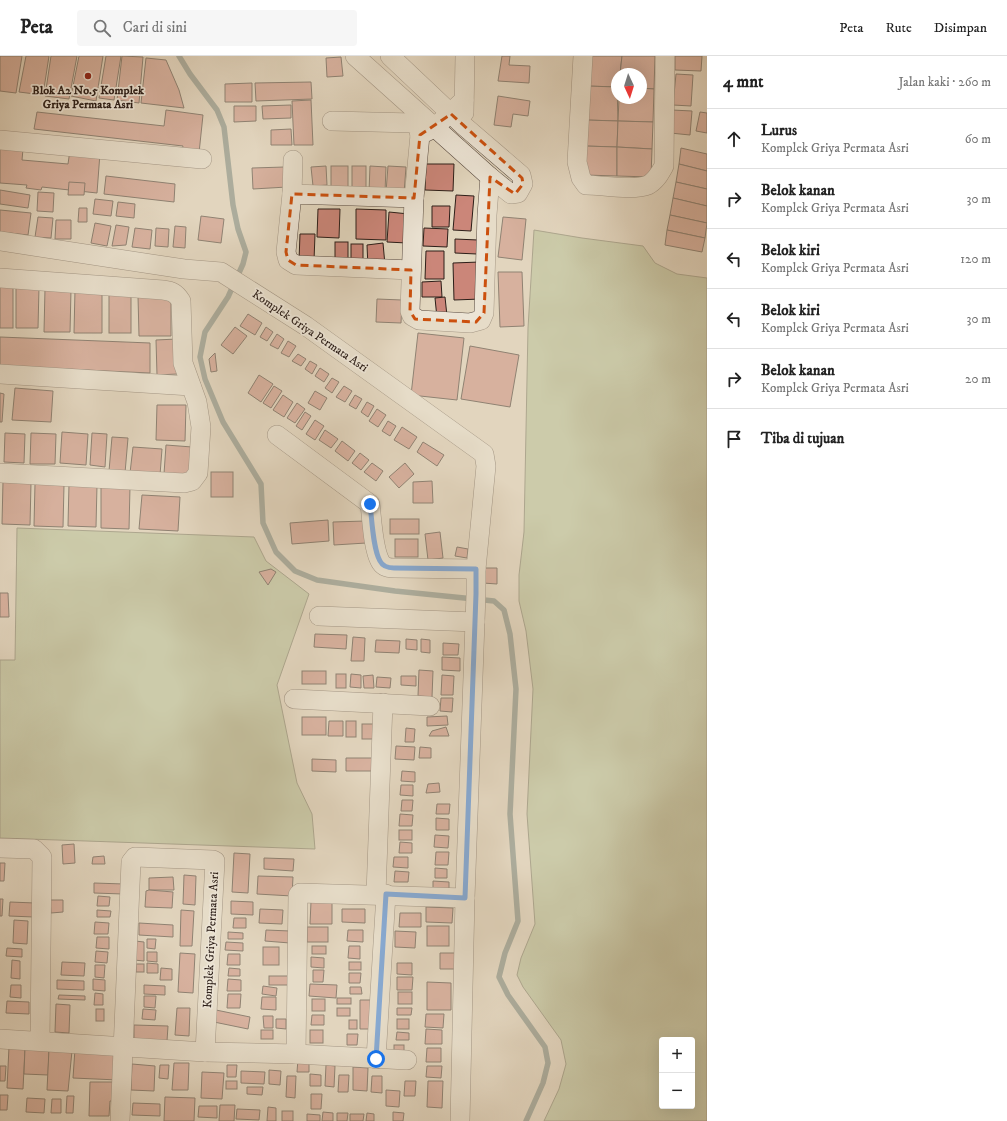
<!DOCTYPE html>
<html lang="id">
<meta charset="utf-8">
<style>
:root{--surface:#fff;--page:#f6f6f6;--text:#222;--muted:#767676;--line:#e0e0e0}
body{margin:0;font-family:"IM FELL DW Pica",serif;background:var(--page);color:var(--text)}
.controls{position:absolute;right:12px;bottom:12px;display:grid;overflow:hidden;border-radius:4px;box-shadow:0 4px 16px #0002}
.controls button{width:36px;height:36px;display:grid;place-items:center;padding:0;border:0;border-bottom:1px solid var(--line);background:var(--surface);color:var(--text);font:20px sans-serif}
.compass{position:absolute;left:611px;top:12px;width:36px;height:36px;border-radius:50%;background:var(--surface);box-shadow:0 4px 16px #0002;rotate:176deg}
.stop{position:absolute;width:12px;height:12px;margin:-9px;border:3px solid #1a73e8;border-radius:50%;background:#fff}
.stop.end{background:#1a73e8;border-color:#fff;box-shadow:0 1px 4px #0008}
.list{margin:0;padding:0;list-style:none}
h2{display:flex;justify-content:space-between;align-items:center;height:52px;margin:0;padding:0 16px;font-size:17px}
h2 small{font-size:13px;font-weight:400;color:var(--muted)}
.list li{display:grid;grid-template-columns:26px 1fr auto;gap:12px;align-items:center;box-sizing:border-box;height:60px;padding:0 16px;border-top:1px solid var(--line)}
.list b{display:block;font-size:15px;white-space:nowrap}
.list p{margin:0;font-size:13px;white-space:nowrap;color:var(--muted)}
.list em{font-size:13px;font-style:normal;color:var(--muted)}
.icon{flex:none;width:22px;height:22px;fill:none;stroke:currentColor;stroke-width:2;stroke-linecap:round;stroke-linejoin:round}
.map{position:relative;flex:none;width:707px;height:1065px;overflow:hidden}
header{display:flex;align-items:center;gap:24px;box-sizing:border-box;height:56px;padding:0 20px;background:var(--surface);border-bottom:1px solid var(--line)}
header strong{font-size:19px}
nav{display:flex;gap:22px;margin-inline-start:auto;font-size:14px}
.search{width:280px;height:36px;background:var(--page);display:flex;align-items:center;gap:10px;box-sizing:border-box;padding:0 14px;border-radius:4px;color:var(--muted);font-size:15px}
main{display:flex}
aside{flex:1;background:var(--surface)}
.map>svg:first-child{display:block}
.green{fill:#b1be93;stroke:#6e6e56;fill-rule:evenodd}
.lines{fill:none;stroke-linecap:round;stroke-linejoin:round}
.stream{stroke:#6b7b73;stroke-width:5.5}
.building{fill:#cb8679;stroke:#2c1e18}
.street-casing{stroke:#5a4c42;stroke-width:20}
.street{stroke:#ece4d5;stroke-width:19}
.route{stroke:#1a73e8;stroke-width:5}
.marked{fill:none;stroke:#cc500e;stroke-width:3;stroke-dasharray:8 5;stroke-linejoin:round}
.poi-dot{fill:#8f2418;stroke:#ece4d5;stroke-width:1.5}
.labels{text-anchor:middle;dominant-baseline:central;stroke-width:3.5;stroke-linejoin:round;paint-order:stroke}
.poi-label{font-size:12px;font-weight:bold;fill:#2c1e18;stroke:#ece4d5}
.street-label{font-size:12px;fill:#2c1e18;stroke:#ece4d5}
</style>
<header>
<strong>Peta</strong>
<div class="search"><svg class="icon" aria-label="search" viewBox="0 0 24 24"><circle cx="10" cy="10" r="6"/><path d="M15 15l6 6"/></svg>Cari di sini</div>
<nav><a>Peta</a><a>Rute</a><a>Disimpan</a></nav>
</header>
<main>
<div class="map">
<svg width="707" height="1065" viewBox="0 0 707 1065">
<rect width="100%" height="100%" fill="#e2d6be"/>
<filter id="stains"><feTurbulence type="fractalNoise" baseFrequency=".005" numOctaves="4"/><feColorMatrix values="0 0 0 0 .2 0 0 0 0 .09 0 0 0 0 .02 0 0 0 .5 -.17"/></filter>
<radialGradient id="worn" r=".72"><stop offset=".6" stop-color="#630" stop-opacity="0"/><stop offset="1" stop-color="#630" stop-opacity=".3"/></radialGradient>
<g class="green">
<path d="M534 174 582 182 643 190 655 207 677 218 707 222V1065H544L559 1033 566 1008 561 984 523 931 517 919 521 902 535 868 527 758 533 633 526 575 519 545V519L524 476 528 272ZM662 984H692V1050H662Z"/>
<path d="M17 472 254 481 266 505 309 538 277 629 297 727 312 758 315 793 0 782V604H15Z"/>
</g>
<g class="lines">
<path class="stream" d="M179 0 190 18 217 54 224 71 233 149 238 173 246 196 243 208 228 241 205 276 200 301 205 323 223 366 261 428 263 467 276 496 295 515 317 524 395 535 494 545 504 554 510 578 516 633 510 758 518 865 505 897 499 921 508 939 545 991 548 1007 543 1027 526 1065"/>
</g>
<g class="building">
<path d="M0 0H22L16 37 0 35Z"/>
<path d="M26 0H49L43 39 19 36Z"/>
<path d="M51 0H77L69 43 45 40Z"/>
<path d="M79 0H103L96 45 71 40Z"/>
<path d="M106 0H121L114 44 99 42Z"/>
<path d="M122 0 143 1 139 47 117 44Z"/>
<path d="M502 0H510L509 9 530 10 529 27 498 25Z"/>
<path d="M588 0H622L620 18H617V31L587 30Z"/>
<path d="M622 0H655L654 33 641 32V18H620Z"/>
<path d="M675 0H702L701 15 675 14Z"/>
<path d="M341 1 343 20 327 21 326 2Z"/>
<path d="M146 2 166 4 179 34 184 52 141 47Z"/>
<path d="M676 18 693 19 691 50 673 49Z"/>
<path d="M311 26 312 43 256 45 255 27Z"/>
<path d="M252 27V46H225V28Z"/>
<path d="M587 30 617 31 618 65 586 64Z"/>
<path d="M641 32 654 33 653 66 618 65 619 42H641Z"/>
<path d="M498 40 530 45 528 60 513 58 511 71 494 69Z"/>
<path d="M311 44 313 89H294L292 45Z"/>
<path d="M291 49V62L263 63 262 50Z"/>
<path d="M234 50H256V65L234 66Z"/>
<path d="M166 54 203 59 199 97 182 95 183 90 34 73 37 56 164 70Z"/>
<path d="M672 54 692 55 690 79 670 77Z"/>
<path d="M700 56 707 57V77L696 75Z"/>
<path d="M586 64 618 65 617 91 585 90Z"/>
<path d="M618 65 653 66 652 93 617 91Z"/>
<path d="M291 73 292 89H271V74Z"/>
<path d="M585 90 617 91V120L585 119Z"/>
<path d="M0 91 23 93 22 104 68 108 70 94 100 97 97 137 42 131 41 134 26 132 27 129 0 127Z"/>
<path d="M617 91 652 93 651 121 617 120Z"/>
<path d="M681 92 707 98V115L679 108Z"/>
<path d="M426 108H454L453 135 425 134Z"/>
<path d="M679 108 707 115V133L676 126Z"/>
<path d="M326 110 327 129 313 130 311 111Z"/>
<rect x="331" y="110" width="17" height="22"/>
<rect x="352" y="110" width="14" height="24"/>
<path d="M370 110 386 111 385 136H369Z"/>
<path d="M388 110 406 111 404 137 386 136Z"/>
<path d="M285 111 287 131 253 133 252 112Z"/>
<path d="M106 120 175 128 174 146 104 138Z"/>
<path d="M69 126 85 127 84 139H68Z"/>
<path d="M676 126 707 133V150L673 142Z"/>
<path d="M0 134 30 139 28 152 0 148Z"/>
<path d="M38 136 54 137 53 156 37 155Z"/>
<path d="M456 139 474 140 471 175 453 174Z"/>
<path d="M673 142 707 150V167L670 159Z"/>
<path d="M95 143 113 145 111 160 93 158Z"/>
<path d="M118 146 135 148 134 162 116 160Z"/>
<path d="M432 150H450L449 171H432Z"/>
<path d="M79 152H87V166H78Z"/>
<path d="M318 153H340L339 182 317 181Z"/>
<path d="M356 153 386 154V184L356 183Z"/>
<path d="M0 154 31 157 28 179 0 176Z"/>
<path d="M389 156 409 158 407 187 387 186Z"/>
<path d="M670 159 707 167 705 182 667 174Z"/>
<path d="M201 160 224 163 221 187 198 184Z"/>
<path d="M38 161 53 162 51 182 35 181Z"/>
<path d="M503 161 526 163 522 204 498 201Z"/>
<path d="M56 164H71V183H55Z"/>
<path d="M95 167 111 170 107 190 91 187Z"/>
<path d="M116 169 129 171 126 189 112 190Z"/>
<path d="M175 170 186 171 185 192 173 191Z"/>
<path d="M135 172 152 174 150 193 132 191Z"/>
<path d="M156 172 169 173 168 191 155 190Z"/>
<path d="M424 172 448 173 447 191 423 190Z"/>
<path d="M667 174 705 182 702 196 665 189Z"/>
<path d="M300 178H315L314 205H299Z"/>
<path d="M455 183 478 184 477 198 455 197Z"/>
<rect x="335" y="186" width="13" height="20"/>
<path d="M383 187 385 209 368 211 367 189Z"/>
<rect x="351" y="188" width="12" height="19"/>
<path d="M426 195H444V223H425Z"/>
<path d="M480 206 481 243 454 244 453 207Z"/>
<path d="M498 216H522L524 270 500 271Z"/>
<path d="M441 225 442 241H422V226Z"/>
<rect x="0" y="228" width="13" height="44"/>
<path d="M16 231H39L38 272H16Z"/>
<path d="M45 233 71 234 70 276H44Z"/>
<path d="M75 234H102V277H74Z"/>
<rect x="109" y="239" width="22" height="38"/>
<path d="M138 240H171V280H139Z"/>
<path d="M445 241 447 260 437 262 435 242Z"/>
<path d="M377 243 402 244 401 267 376 266Z"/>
<path d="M248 258 262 267 255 279 240 270Z"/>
<path d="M235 271 247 280 233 298 221 289Z"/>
<path d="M266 271 273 276 267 285 260 281Z"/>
<path d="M418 277 464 282 457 344 411 339Z"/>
<path d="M277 278 284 283 278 293 270 289Z"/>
<path d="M0 281 150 287V317L0 310Z"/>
<path d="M177 283V318L157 319 156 284Z"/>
<path d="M288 285 296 290 289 301 281 297Z"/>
<path d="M470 290 519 299 510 351 461 343Z"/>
<path d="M215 297 217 315 211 316 209 303Z"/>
<path d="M298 298 306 303 301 310 292 305Z"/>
<path d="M310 305 317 309 312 318 305 313Z"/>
<path d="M320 312 329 318 324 326 315 320Z"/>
<path d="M259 319 273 328 261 346 248 337Z"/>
<path d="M332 322 339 326 332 337 325 332Z"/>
<path d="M274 330 282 335 271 352 263 347Z"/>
<path d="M344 330 352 335 345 346 336 341Z"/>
<path d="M15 332 53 335 51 366 12 364Z"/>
<path d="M315 335 327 342 320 354 308 347Z"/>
<path d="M0 337 4 338 2 366H0Z"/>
<path d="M283 339 293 346 284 361 273 354Z"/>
<path d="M355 339 362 343 356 353 349 349Z"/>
<path d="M367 346 374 350 368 361 361 356Z"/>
<path d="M297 347 305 353 295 367 287 362Z"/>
<path d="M157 349H186L185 385 156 384Z"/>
<path d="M377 353 386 359 378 371 369 365Z"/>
<path d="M305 356 311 360 302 374 296 370Z"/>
<path d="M315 364 324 370 315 384 306 378Z"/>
<path d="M388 365 396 370 390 380 382 375Z"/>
<path d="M402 371 417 381 409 393 394 384Z"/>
<path d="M325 374 338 383 331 392 319 384Z"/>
<path d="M62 376 88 378 86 409 60 407Z"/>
<path d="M5 377 25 378 24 407 4 406Z"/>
<path d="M31 377 56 378 55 408H30Z"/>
<path d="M92 377 107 378 105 411 90 409Z"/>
<path d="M112 381 128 382 125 417 109 415Z"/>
<path d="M342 385 355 395 348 405 335 395Z"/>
<path d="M423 386 444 399 437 410 417 396Z"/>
<path d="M166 389 192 391 190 420 164 418Z"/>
<path d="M133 391 162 393 160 419 130 417Z"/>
<path d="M360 397 369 404 361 414 352 407Z"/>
<path d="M372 407 383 415 376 425 364 416Z"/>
<path d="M405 407 414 418 399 432 389 421Z"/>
<rect x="211" y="416" width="22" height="25"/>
<path d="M432 425 433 447H413V426Z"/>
<path d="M3 426 31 427 30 469 2 468Z"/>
<path d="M35 428 64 429 63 471 34 470Z"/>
<path d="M69 428 97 429 96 471 68 470Z"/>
<path d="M101 430 130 431 129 473 101 472Z"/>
<path d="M142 439 180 441 178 475 139 473Z"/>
<rect x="390" y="463" width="29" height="15"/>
<path d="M328 464 329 485 292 488 290 467Z"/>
<path d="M365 465 366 487 334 489 333 466Z"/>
<path d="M440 476 443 502 428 504 425 478Z"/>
<rect x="395" y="483" width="23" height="18"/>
<path d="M457 491 468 493 467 502 455 500Z"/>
<path d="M484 512H497V528L483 527Z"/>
<path d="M271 513 276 516 268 529 259 516Z"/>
<path d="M0 537H8L9 561H0Z"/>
<path d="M315 578 347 579 346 593 314 591Z"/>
<path d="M353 581 365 582 364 605H351Z"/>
<path d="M406 583 417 584V594L406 593Z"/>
<path d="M421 583 430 584V597L421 596Z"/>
<path d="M376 584 400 585 399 597 375 596Z"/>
<path d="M443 587 459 588 458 599H443Z"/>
<path d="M442 601 460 602V615L442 614Z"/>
<path d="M419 614 433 615 432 641 418 640Z"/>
<rect x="302" y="615" width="24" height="13"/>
<rect x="336" y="618" width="10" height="14"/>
<path d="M351 618 361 619V632L350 631Z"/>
<path d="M373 619 374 632H364L363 620Z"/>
<path d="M442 619 454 620 453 639H441Z"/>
<path d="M401 620H416V630L401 629Z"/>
<path d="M377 621 391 622 390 632 376 631Z"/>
<path d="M441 642H453L452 656 440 655Z"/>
<path d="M447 660 448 669 427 670V661Z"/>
<rect x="302" y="661" width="24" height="18"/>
<path d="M329 665H343V680H328Z"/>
<rect x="346" y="665" width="10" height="16"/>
<rect x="362" y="668" width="14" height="15"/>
<path d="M446 671 449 680H429L432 675Z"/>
<path d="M406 672 415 673 414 686H405Z"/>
<path d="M396 690 415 691 414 704 395 703Z"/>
<path d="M420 691 431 692V702H419Z"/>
<path d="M346 702H374L373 715H346Z"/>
<path d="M312 703 336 704V716L312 715Z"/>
<path d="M402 715 415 716V726L401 725Z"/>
<path d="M439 727 440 736 426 737 428 728Z"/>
<path d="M401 729H413V740L400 739Z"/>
<path d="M402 744H413L412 755H401Z"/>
<path d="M437 748H450L449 758H436Z"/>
<path d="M400 758 413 759 412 770H399Z"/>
<path d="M436 762 449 763V774H436Z"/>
<rect x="399" y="774" width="13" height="10"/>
<path d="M435 779 449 780 448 792 434 791Z"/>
<path d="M400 786 412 787V797H399Z"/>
<path d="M74 788 75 807 63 808 62 789Z"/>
<path d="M436 796H449L448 809H435Z"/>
<path d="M234 797 250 798 248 837 232 836Z"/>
<path d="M104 800 105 808H92L93 801Z"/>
<path d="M394 801H408V812L393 811Z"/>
<path d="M264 802 294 803 293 815 264 813Z"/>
<path d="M0 807H5L4 825H0Z"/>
<path d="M435 812 447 813V822H435Z"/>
<path d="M395 815 409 816 408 826H394Z"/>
<path d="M184 819 196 820 195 849 183 848Z"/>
<path d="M258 820 293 821 292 840 257 838Z"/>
<path d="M173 821 174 834H149V822Z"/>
<path d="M433 825 449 826V835H433Z"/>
<path d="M94 827 124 828 123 838 94 837Z"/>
<path d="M149 834 173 836 172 852 145 851 146 835Z"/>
<path d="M98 840 110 841 109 850H97Z"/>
<path d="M0 843H3L2 860H0Z"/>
<path d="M50 844H63V856L51 857Z"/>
<path d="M231 845 253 846V859L231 858Z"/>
<path d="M10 846 35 847 34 861 9 860Z"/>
<path d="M311 846H332V868H310Z"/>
<path d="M426 851 453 852 452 867 426 866Z"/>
<path d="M260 853 283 854 282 868 259 867Z"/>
<path d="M342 853H365V867L342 866Z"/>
<path d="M97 854 111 855 110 861H97Z"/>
<path d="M181 854 194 855 192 890H180Z"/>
<path d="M400 857H421V871H399Z"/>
<path d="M234 862H246V872H233Z"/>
<path d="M14 864 28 865 27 888 13 887Z"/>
<path d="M95 866 109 867 108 878H94Z"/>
<path d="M139 867 173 869V881L139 879Z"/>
<rect x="427" y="870" width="22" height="20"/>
<rect x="307" y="871" width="21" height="15"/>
<path d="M266 874 290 875V887L265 885Z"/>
<path d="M348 874H363V886L347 885Z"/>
<path d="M395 875 416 876 415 892 395 891Z"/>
<path d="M228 876 243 877V883H228Z"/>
<path d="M97 881H109V893L96 892Z"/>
<path d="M147 883H156L155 893 147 892Z"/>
<path d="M135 885 144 886V905L134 904Z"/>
<path d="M226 886 243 887V895L225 894Z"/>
<rect x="312" y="890" width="14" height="8"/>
<path d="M349 890H360V903L348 902Z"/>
<rect x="263" y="891" width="16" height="18"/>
<path d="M7 892 22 893V901L6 900Z"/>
<path d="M96 895 108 896 107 907 95 906Z"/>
<path d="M147 896H157V906L147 905Z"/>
<path d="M180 897 195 898 193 937 178 936Z"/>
<path d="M440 897H459L458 913H440Z"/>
<path d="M228 898H240V909H227Z"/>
<path d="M311 901 324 902V912L311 911Z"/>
<path d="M12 904 20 905V923L11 922Z"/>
<path d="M62 906 85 907 84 920 61 919Z"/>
<rect x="349" y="906" width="12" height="8"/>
<path d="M147 907 158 908V917H147Z"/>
<path d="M397 907H412V919L397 918Z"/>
<rect x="136" y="908" width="8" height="8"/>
<path d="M95 909H105L104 922 95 921Z"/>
<path d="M161 912 172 913V924H160Z"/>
<path d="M229 912 240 913V920H228Z"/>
<path d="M313 914H324L323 926H313Z"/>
<path d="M349 917H361L360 927H349Z"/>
<rect x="269" y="920" width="19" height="9"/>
<path d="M397 921H413L412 934H397Z"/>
<path d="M93 923 105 924V935L93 934Z"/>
<path d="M228 923 241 924V935H227Z"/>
<path d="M57 924 84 925V934L57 933Z"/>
<path d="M427 926 451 927V954H427Z"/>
<path d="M310 928 337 929 336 942 309 940Z"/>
<path d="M11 929H21V942L10 941Z"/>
<path d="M144 929 165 930V939L144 938Z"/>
<path d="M263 930 277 932 276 940 262 938Z"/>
<path d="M350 931H361L362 938H350Z"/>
<rect x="398" y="936" width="14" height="12"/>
<path d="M95 937 103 938V949H94Z"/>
<path d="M228 938H241L240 952H227Z"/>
<path d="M59 939 85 940V944L58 943Z"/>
<path d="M144 940H156L155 952 144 951Z"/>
<path d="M262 941H276V954L261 953Z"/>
<rect x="337" y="942" width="14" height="6"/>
<rect x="312" y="943" width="13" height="12"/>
<path d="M360 944H372L371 973H360Z"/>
<path d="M7 945 29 946V958L6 957Z"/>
<path d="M56 948 70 949 69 977 55 976Z"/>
<path d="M177 952H190L189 980 175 979Z"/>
<rect x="337" y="952" width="13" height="8"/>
<path d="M397 952H412L411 959H397Z"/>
<rect x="96" y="953" width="8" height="12"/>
<path d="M143 953 156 954 155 964 142 963Z"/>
<path d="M216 954 250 961 248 973 214 966Z"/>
<path d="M426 958H444L443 972 425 971Z"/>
<path d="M312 959H324V969H311Z"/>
<path d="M263 960H273V972H264Z"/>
<path d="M276 963H286V973L276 972Z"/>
<rect x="397" y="963" width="12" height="10"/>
<rect x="349" y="964" width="8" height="9"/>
<path d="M134 969 168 970 167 985 134 984Z"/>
<path d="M426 973 442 974V988H425Z"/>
<rect x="261" y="974" width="12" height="9"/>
<rect x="310" y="974" width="13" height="13"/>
<path d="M397 976 409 977V984H396Z"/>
<path d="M347 978H358L357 989H347Z"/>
<rect x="394" y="989" width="10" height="9"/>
<path d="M9 991 25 992 23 1033 7 1032Z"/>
<path d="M25 992 49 993 48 1019 24 1018Z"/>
<path d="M427 992H441V1006H426Z"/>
<path d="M49 993 72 995 68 1035 47 1034Z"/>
<path d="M75 993 119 996 118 1024 73 1022Z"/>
<path d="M298 1003H309V1016H297Z"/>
<path d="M174 1007H189L188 1034H172Z"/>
<path d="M132 1008 155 1010 154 1035 131 1034Z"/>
<path d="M160 1009H169L168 1023 159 1022Z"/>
<path d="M227 1009H237L236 1021H227Z"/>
<path d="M326 1009 335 1010 334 1031 325 1030Z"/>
<path d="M0 1010H6L5 1025H0Z"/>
<path d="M427 1010H442L441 1022 426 1021Z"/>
<path d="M353 1011 368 1012 367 1035 353 1034Z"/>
<path d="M269 1014 281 1015 280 1029 269 1028Z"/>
<path d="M241 1015 265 1016 264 1028 241 1027Z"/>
<path d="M202 1016 224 1017 222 1043 201 1042Z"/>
<path d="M310 1018 321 1019V1030H310Z"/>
<path d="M339 1019H349L348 1036H338Z"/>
<path d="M287 1020H296L295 1042 286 1041Z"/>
<path d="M372 1020H382V1037L371 1036Z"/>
<rect x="226" y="1025" width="11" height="8"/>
<path d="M405 1025H416L415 1040H404Z"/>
<path d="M428 1025H443L442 1052 427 1051Z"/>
<path d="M90 1026H114V1045H110L109 1060H89Z"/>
<path d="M247 1031H263L262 1039 247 1038Z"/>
<path d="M386 1034 400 1035 399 1051 386 1050Z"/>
<path d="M311 1038H322L321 1053H311Z"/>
<path d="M0 1039H8L7 1054H0Z"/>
<path d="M67 1040H74L73 1057H66Z"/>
<path d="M165 1041 195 1042 194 1065H164Z"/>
<path d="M27 1042 45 1043 44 1057 26 1056Z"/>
<path d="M52 1043H61V1057H51Z"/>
<path d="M133 1047 160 1048V1060L132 1059Z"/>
<path d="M220 1049H235L234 1065H219Z"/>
<path d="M199 1050H217V1062L198 1061Z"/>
<path d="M268 1051 276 1052V1065H267Z"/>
<path d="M237 1053 260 1054 259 1064 236 1063Z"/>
<rect x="282" y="1055" width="11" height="10"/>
<path d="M323 1056 333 1057V1065H322Z"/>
<path d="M393 1056 404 1057 403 1065H393Z"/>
<path d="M337 1057H348L347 1065H337Z"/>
<path d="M367 1057 374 1058V1065H366Z"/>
<path d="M307 1058 320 1059V1065H307Z"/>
<path d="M350 1058H364L363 1065H350Z"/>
</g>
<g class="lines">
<defs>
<g id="street">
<path d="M355 0 490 121 511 138 518 137 523 128 521 119 464 70 390 0"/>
<path d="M583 0 577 106 581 122 586 129C601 129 634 135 648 129 656 125 660 117 664 110L665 0"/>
<path d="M464 44 434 72 420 79 414 142 410 255 412 260 419 264 470 267 481 264 484 257 487 159 490 121"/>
<path d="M464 57 465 0"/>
<path d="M332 65 413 67 418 71 420 79"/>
<path d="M0 84 202 103"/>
<path d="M292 138 293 104"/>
<path d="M0 185 184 213 221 216 306 270 484 398 486 410 476 513V538L465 842 460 1065"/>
<path d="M411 214 296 209 288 204 286 196 292 138 414 142"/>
<path d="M0 222 163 234C172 235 176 237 181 245L183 307 197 346 201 371 198 417 192 425 184 427 0 417"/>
<path d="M0 318 191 330"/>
<path d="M277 379 370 448C372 464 373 492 380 505 383 511 388 512 394 512L476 513"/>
<path d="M319 560 475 566"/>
<path d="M294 643 430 650"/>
<path d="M0 792 34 793 42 801 40 985"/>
<path d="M376 838 383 647"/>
<path d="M0 983 205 996 296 998 407 1004"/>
<path d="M296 998 298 839 300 837 465 842"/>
<path d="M376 1003 386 838"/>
<path d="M120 1065 131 806 135 801 213 804 215 805 205 996"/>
</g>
</defs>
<use href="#street" class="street-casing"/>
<use href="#street" class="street"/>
</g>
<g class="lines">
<path class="route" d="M370 448C372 464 373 493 380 505 383 511 388 512 394 512L476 513V538L465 842 386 838 376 1003"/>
</g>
<path d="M0 0H707V1065H0ZM451 58 522 122 523 128 515 138 490 121 484 257 476 266 415 263 410 255 411 214 296 209 288 204 286 196 292 138 414 142 420 79Z" fill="#e2d6be" fill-opacity=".55" fill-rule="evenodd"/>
<path class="marked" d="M451 58 522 122 523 128 515 138 490 121 484 257 476 266 415 263 410 255 411 214 296 209 288 204 286 196 292 138 414 142 420 79Z"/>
<circle class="poi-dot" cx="88" cy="20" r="4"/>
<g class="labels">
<g class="poi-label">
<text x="88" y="34">Blok A2 No.5 Komplek<tspan x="88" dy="14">Griya Permata Asri</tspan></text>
</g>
<g class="street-label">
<text transform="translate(310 275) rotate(34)">Komplek Griya Permata Asri</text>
<text transform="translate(211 884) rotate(-87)">Komplek Griya Permata Asri</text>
</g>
</g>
<rect width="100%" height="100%" filter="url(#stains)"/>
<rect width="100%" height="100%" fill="url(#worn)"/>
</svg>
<div class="controls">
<button>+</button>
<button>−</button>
</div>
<svg class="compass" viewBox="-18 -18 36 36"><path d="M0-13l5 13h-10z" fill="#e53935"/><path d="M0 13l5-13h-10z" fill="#767676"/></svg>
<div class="stop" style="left:376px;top:1003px"></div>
<div class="stop end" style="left:370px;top:448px"></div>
</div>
<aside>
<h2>4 mnt<small>Jalan kaki · 260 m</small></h2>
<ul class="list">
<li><svg class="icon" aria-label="ahead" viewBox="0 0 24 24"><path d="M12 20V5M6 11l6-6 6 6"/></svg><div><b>Lurus</b><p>Komplek Griya Permata Asri</p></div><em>60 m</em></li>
<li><svg class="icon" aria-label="right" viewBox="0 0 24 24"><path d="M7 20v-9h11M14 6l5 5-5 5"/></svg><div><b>Belok kanan</b><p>Komplek Griya Permata Asri</p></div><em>30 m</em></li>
<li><svg class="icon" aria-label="left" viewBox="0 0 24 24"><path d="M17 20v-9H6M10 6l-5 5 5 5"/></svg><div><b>Belok kiri</b><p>Komplek Griya Permata Asri</p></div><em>120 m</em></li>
<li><svg class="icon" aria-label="left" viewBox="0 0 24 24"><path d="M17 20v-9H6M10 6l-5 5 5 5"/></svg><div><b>Belok kiri</b><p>Komplek Griya Permata Asri</p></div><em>30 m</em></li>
<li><svg class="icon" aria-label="right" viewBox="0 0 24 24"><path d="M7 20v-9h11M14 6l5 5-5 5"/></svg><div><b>Belok kanan</b><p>Komplek Griya Permata Asri</p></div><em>20 m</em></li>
<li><svg class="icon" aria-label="arrive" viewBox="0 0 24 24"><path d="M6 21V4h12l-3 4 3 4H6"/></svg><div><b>Tiba di tujuan</b></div></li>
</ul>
</aside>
</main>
